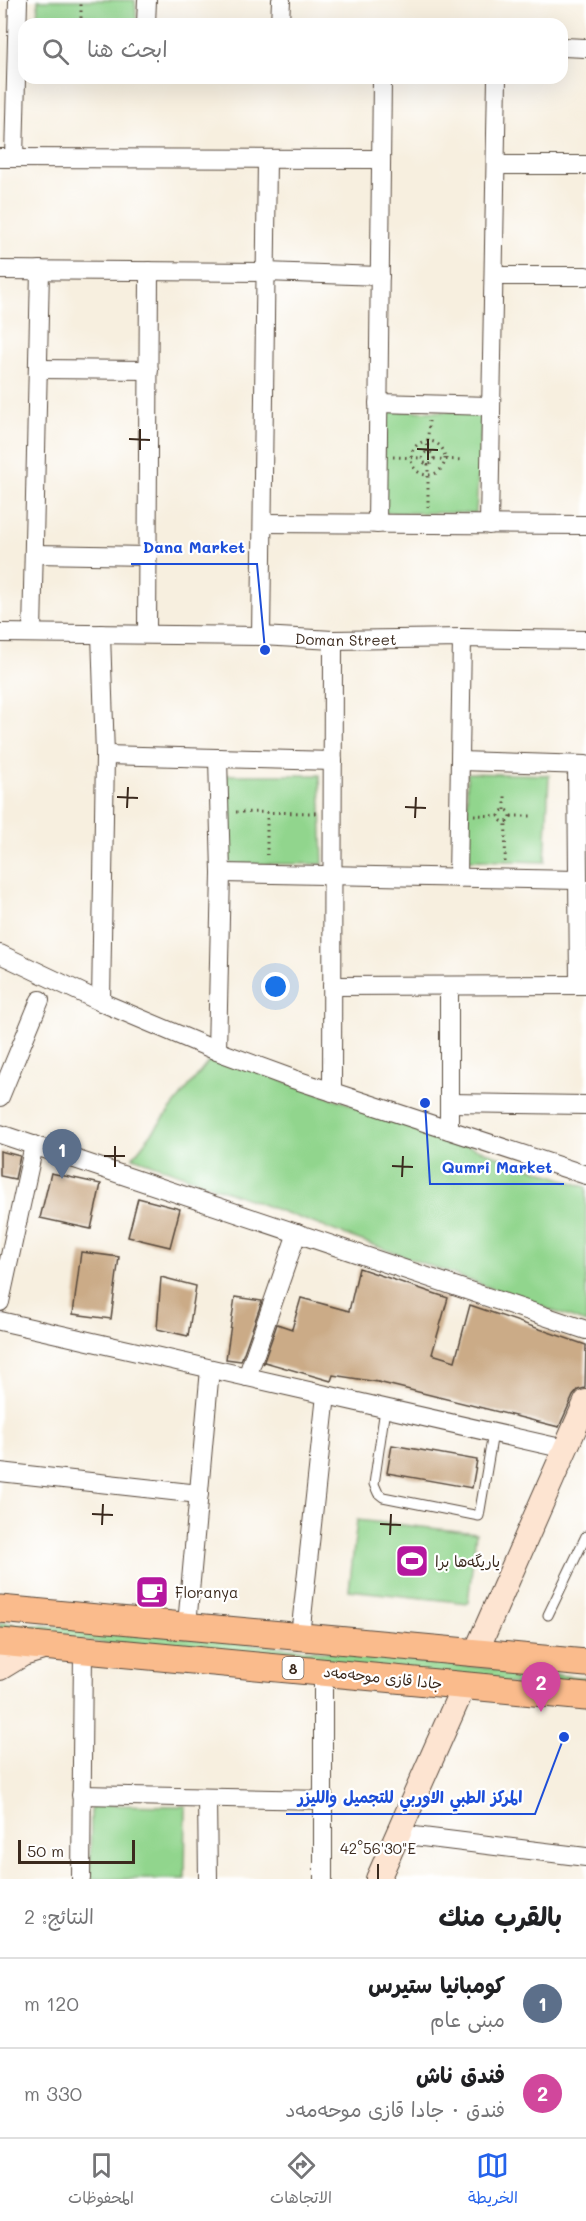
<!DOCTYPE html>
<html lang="ar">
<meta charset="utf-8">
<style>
:root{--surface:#fff;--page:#f2f2f2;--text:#202124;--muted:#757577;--line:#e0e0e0;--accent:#2563eb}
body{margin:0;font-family:Mali,"Playpen Sans Arabic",sans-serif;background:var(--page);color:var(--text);direction:rtl}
.scale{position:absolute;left:18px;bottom:15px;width:117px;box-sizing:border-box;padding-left:6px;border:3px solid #3b2a1e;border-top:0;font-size:16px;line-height:21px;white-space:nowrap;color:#3b2a1e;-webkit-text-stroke:4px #fff;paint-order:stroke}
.you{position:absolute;left:276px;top:987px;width:21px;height:21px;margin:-15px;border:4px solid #fff;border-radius:50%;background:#1a73e8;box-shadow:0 0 0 9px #1a73e833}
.badge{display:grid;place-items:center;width:39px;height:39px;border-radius:50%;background:var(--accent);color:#fff;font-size:20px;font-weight:700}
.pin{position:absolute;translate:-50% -50px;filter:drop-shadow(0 2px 3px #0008)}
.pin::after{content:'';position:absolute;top:32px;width:21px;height:18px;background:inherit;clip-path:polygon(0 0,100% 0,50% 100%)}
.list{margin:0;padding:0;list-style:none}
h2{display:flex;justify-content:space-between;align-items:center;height:78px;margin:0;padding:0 24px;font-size:26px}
h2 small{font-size:20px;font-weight:400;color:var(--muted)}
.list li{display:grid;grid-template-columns:39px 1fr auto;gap:18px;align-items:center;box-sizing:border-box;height:90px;padding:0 24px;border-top:2px solid var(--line)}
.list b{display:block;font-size:22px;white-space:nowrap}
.list p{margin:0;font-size:20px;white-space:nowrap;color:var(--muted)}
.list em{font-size:20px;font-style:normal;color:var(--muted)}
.icon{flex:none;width:33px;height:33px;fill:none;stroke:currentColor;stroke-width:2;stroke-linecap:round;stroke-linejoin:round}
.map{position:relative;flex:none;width:586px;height:1879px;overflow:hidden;direction:ltr}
.search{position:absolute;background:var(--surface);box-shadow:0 6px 24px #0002;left:18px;right:18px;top:18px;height:66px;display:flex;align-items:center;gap:15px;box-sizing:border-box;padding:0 21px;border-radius:18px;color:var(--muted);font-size:22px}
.sheet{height:258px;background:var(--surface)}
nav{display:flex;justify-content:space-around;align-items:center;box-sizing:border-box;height:84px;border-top:2px solid var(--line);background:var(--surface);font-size:16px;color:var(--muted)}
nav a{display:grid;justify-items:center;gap:3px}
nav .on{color:var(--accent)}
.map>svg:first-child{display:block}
.green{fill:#91d58d;stroke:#668056;stroke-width:1.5}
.building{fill:#cbab87}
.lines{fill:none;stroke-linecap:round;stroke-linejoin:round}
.lane-casing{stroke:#57483b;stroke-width:11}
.street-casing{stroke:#57483b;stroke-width:20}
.secondary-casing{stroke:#57483b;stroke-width:26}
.primary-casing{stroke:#57483b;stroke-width:29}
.path{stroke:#57483b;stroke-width:3;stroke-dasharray:1.5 4.5;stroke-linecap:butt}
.lane{stroke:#fff;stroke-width:9}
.street{stroke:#fff;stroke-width:18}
.secondary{stroke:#fde4d1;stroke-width:24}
.primary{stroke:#fabb8c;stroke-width:27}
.ticks{fill:none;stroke:#3b2a1e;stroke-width:2}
.labels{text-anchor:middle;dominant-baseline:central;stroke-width:4.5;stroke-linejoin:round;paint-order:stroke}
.shield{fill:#fff;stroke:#766a62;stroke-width:1.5}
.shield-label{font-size:14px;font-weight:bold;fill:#3b2a1e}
.street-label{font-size:15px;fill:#3b2a1e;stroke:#fff}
.poi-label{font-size:15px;fill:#3b2a1e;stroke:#fff;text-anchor:start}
.ticks-label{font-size:15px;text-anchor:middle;fill:#3b2a1e;stroke:#fff;stroke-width:4.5;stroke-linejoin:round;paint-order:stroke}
.leader{fill:none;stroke:#1d4ed8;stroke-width:2}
.callout-dot{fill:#1d4ed8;stroke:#fff;stroke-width:2}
.callout-label{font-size:16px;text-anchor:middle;font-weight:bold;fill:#1d4ed8;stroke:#fff;stroke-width:4.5;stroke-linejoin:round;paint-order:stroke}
</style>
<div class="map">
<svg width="586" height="1879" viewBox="0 0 586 1879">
<rect width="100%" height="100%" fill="#fff"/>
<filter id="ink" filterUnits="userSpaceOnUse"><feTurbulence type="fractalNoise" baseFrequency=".0167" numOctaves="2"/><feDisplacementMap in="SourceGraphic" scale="12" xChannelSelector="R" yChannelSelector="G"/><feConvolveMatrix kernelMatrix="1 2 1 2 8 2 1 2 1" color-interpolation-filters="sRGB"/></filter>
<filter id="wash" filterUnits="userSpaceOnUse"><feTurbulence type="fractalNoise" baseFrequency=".008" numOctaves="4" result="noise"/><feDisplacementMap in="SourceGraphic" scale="24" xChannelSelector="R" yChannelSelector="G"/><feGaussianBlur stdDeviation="1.35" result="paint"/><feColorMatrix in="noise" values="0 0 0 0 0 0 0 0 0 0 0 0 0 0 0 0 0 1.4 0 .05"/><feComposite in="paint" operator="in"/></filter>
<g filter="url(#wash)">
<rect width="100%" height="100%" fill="#f7efdf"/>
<g class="green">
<path d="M38 0H135L137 24H37Z"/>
<path d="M385 411 482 412 476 513H382Z"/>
<path d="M467 773 549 775 545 862 468 860Z"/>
<path d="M226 775H320L323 864H228Z"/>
<path d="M213 1056 586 1187V1323L133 1157Z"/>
<path d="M357 1520 476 1533 468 1603 349 1590Z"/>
<path d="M0 1623 107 1629 586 1678V1691L0 1633Z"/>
<path d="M91 1805 186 1806 185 1879H90Z"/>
</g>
<g id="blocks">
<g class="building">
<path d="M0 1151 20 1156 15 1179 0 1176Z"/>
<path d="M51 1173 101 1184 91 1229 40 1218Z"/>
<path d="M138 1198 180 1209 170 1247 128 1237Z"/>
<path d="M81 1252 119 1257 111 1319 73 1314Z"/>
<path d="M359 1268 448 1298 432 1354 455 1361 470 1305 586 1345 585 1388 578 1390 573 1396 559 1427 378 1382 333 1375 331 1381 265 1362 263 1364 277 1324 292 1329 301 1298 349 1311Z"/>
<path d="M161 1277 196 1286 188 1336 157 1329Z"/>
<path d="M235 1297 262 1301 241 1361 226 1359Z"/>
<path d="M392 1445 477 1460 472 1488 387 1473Z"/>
</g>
</g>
</g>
<g filter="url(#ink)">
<use href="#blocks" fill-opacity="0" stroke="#57483b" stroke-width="1.5"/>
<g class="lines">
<defs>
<g id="lane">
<path d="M385 1409 374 1484 378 1493 383 1497 479 1516 493 1433"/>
<path d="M548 1615 586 1536"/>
</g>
<g id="street">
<path d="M146 24 147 0"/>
<path d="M280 24 281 0"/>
<path d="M562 47 586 48"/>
<path d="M0 158 381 159"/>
<path d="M14 158 18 0"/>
<path d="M496 165H586"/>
<path d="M0 270 265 272 380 276"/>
<path d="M494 276H586"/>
<path d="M38 369 149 370"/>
<path d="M378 403 491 406"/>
<path d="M263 523 586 525"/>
<path d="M377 524 382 78"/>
<path d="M489 525 497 78"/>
<path d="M34 554 148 556"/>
<path id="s1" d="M0 633 261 636 333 640 462 638 586 640"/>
<path d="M32 633 40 270"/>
<path d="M147 634 149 271"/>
<path d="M261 636 267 159"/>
<path d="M105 755 333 761"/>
<path d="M460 761 586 765"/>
<path d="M577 765 579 985"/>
<path d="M221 873 578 880"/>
<path d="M458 878 462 638"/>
<path d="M0 954 101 1002 217 1051 293 1079 586 1175"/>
<path d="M332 986 586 985"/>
<path d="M101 1002 105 755 101 634"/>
<path d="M217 1051 221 873 218 758"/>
<path d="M332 1092 333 640"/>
<path d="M0 1097 40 1000"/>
<path d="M449 1103 586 1105"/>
<path d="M449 1130V986"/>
<path d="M0 1134 586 1330"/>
<path d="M0 1302 34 1145"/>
<path d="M0 1321 565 1449"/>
<path d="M247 1377 297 1233"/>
<path d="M0 1472 199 1494"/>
<path d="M187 1625 210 1369"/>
<path d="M300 1636 326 1395"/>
<path d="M81 1795 325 1800"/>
<path d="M207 1798 208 1879"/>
<path d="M398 1834 586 1857"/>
<path d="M81 1879 83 1648"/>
<path d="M323 1879V1671"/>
</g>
<g id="secondary">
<path d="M475 1654 586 1402"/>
<path d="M0 1668 23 1654 46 1647"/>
<path d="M378 1879 464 1685"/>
</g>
<g id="primary">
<path d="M0 1609 586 1663"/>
<path d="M0 1642 586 1697"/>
</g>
</defs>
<use href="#lane" class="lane-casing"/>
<use href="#street" class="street-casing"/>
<use href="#secondary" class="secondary-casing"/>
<use href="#primary" class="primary-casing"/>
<g class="path">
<path d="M81 24V0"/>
<circle cx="428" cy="458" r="17"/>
<circle cx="428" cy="458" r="6"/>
<path d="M427 452 429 421"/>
<path d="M393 457 421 458"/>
<path d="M434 459 464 460"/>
<path d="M428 464V507"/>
<circle cx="505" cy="816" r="6"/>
<path d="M505 810V792"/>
<path d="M236 812 316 813"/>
<path d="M267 812V855"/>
<path d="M474 815 499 816"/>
<path d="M511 816H532"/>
<path d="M505 862 506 822"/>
</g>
<use href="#lane" class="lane"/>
<use href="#street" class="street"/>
<use href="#secondary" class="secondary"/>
<use href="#primary" class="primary"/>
</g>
</g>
<path class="ticks" d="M129 439 150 440M417 449 438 450M140 450V429M428 460V439M117 797 138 798M405 807 426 808M127 808 128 787M415 818 416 797M104 1156H125M392 1166 413 1167M115 1167V1146M402 1177 403 1156M92 1514 113 1515M380 1524 401 1525M102 1525 103 1504M390 1535 391 1514M378 1879V1864"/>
<defs>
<symbol id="stadium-square" viewBox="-11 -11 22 22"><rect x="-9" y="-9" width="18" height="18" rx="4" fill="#b5179e" stroke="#fff"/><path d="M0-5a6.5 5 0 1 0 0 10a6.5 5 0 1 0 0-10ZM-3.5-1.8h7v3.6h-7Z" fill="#fff"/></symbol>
<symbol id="cafe-square" viewBox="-11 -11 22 22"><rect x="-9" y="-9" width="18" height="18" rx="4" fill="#b5179e" stroke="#fff"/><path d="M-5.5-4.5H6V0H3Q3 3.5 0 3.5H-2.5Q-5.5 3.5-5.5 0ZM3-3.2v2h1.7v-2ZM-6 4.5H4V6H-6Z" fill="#fff"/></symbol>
</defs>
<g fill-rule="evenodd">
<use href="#stadium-square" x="393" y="1542" width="38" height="38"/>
<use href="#cafe-square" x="133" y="1573" width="38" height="38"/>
</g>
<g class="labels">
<rect class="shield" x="282.5" y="1657" width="21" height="22" rx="4.5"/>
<g class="shield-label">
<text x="293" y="1668">8</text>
</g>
<g class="street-label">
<text stroke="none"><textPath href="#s1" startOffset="346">Doman Street</textPath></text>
<text transform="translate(383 1677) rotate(6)">جادا قازی موحەمەد</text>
</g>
<g class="poi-label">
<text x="435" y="1561">یاریگەها برا</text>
<text x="175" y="1592">Floranya</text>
</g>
</g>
<g class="ticks-label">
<text x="378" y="1854">42°56'30"E</text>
</g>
<path class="leader" d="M265 650L257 564H131M425 1103L430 1184H564M564 1737L535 1814H286"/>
<g class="callout-dot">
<circle cx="265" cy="650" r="6"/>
<circle cx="425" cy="1103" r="6"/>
<circle cx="564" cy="1737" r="6"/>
</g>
<g class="callout-label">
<text x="194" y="553">Dana Market</text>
<text x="497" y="1173">Qumri Market</text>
<text x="410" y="1803">المركز الطبي الاوربي للتجميل والليزر</text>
</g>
</svg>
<div class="scale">50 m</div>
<div class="you"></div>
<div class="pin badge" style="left:62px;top:1179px;background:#5c6f8a">1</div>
<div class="pin badge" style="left:541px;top:1712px;background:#d1479c">2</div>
<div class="search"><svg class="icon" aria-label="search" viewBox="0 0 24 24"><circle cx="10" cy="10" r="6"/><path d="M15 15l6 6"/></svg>ابحث هنا</div>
</div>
<section class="sheet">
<h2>بالقرب منك<small>النتائج: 2</small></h2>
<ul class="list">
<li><span class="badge" style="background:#5c6f8a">1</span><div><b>كومبانيا ستيرس</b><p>مبنى عام</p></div><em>120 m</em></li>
<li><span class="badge" style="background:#d1479c">2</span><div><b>فندق ناش</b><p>فندق · جادا قازی موحەمەد</p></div><em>330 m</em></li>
</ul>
</section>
<nav>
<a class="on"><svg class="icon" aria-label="map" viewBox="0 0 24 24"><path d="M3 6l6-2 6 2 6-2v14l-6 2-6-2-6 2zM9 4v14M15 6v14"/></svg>الخريطة</a>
<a><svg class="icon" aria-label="directions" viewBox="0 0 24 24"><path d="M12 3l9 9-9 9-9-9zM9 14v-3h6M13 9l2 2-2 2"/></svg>الاتجاهات</a>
<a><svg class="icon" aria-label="saved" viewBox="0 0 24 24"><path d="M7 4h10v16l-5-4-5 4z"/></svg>المحفوظات</a>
</nav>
